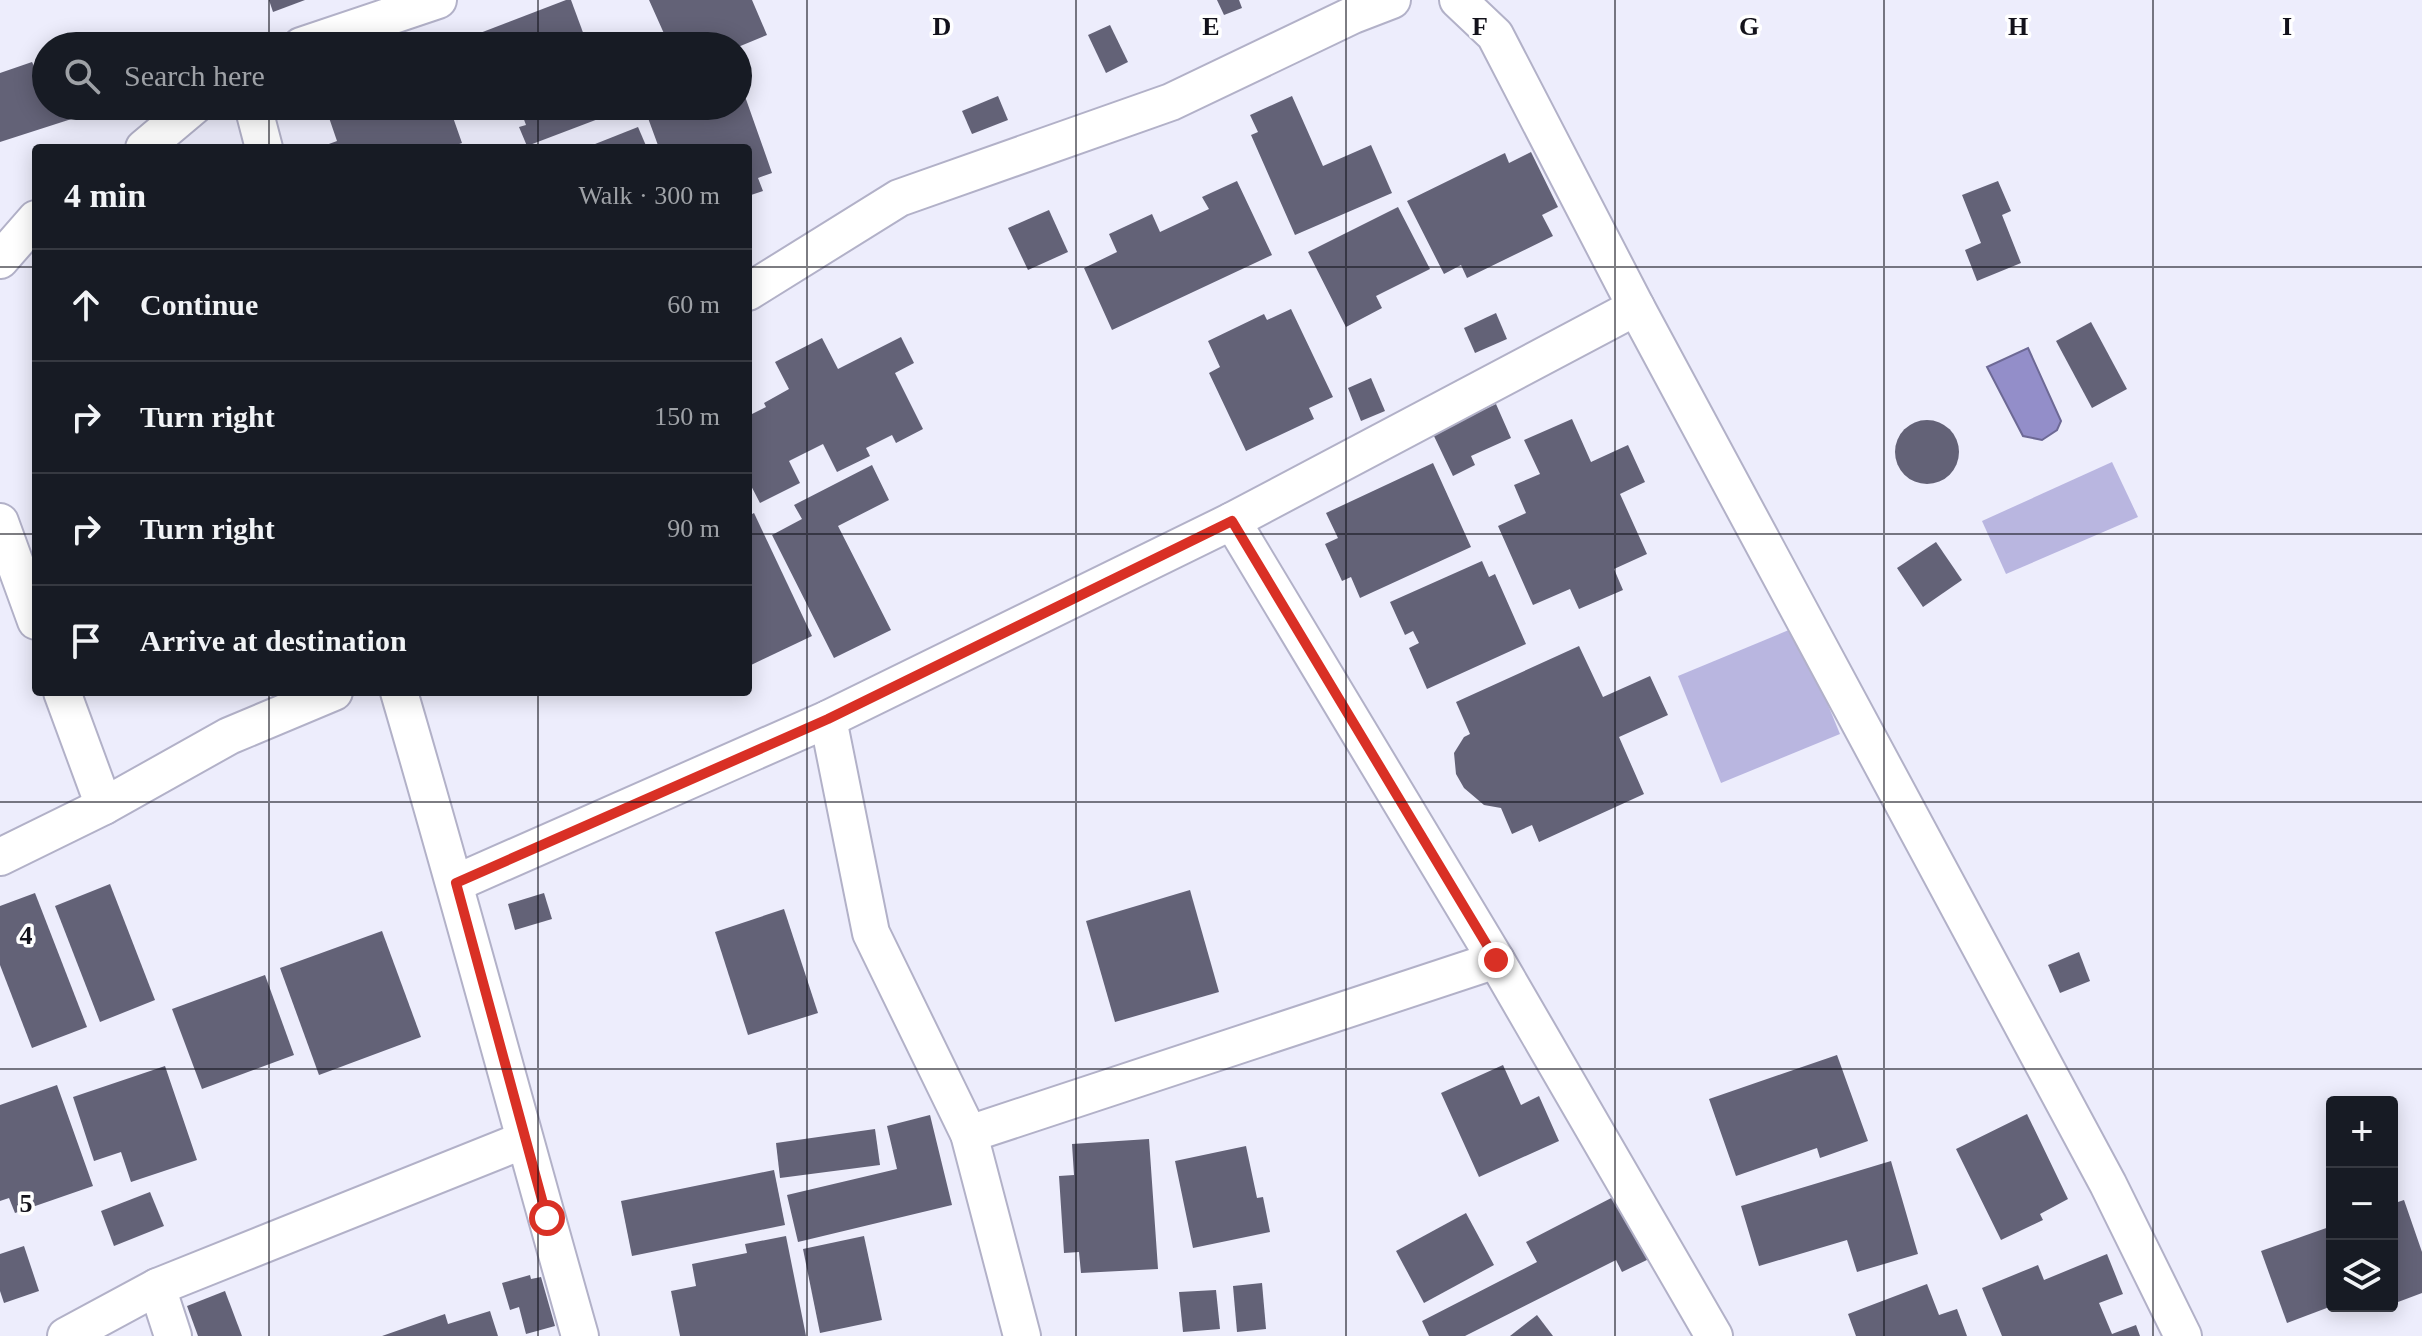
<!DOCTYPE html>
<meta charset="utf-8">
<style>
:root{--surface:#171b24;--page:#242831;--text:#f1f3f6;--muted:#9ea1a6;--line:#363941}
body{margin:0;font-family:"Times New Roman",serif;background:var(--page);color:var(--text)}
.controls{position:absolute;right:24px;bottom:24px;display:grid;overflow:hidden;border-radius:8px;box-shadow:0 4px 20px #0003}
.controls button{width:72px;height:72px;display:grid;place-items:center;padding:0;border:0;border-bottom:2px solid var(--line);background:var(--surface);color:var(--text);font:40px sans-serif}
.stop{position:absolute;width:24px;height:24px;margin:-18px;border:6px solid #d93025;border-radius:50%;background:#fff}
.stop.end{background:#d93025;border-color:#fff;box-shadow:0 2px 8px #0008}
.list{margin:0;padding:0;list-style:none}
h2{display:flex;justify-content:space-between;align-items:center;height:104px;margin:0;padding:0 32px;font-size:34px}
h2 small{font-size:26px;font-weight:400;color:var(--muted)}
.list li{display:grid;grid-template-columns:52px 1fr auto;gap:24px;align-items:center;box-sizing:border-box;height:112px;padding:0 32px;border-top:2px solid var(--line)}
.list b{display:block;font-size:30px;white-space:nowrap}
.list em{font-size:26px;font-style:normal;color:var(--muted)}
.icon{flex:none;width:44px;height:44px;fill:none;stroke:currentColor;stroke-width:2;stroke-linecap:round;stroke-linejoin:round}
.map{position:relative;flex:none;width:2422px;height:1336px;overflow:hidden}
.search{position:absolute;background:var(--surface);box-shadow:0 4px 20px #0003;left:32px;top:32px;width:720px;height:88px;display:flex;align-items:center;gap:20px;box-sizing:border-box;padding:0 28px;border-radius:44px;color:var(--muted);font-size:30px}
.panel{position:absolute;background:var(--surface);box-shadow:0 4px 20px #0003;left:32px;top:144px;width:720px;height:552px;border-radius:8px}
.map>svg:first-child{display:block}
.green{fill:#b9b6e0}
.water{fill:#938ec9;stroke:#6d6995;stroke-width:2}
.building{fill:#636277}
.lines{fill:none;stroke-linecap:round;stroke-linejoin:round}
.street-casing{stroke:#b2b1c8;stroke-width:40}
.street{stroke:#fff;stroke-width:36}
.route{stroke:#d93025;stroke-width:10}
.grid{fill:none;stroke:#13121b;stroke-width:2;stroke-opacity:0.55}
.grid-label{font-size:26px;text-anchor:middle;font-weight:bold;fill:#13121b;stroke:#fff;stroke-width:7;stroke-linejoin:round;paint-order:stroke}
</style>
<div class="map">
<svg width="2422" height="1336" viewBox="0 0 2422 1336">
<rect width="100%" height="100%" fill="#ededfc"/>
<g class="green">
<path d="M2112 462 2138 517 2006 574 1982 521Z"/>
<path d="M1796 627 1840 734 1721 783 1678 676Z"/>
</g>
<path class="water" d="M2028 348 2061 421 2057 430 2042 440 2023 436 1987 367Z"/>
<g class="building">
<path d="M269 0H305L273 12Z"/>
<path d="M566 0H571L588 46H485L480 33Z"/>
<path d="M649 0H752L767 35 738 47 648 46 666 38Z"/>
<path d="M1217 0H1239L1242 8 1224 15Z"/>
<path d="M1110 25 1128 62 1106 73 1088 35Z"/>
<path d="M32 62 34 66 46 62V106H85L87 114 0 142V73Z"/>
<path d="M741 85 772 173 758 178 763 191 748 196V148H659L648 118 682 106H738V86Z"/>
<path d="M998 96 1008 120 972 134 962 111Z"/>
<path d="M1292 96 1323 166 1371 145 1392 193 1295 235 1251 135 1258 132 1250 115Z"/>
<path d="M325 106H449L462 143 448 148H318L337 141Z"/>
<path d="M519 106H611L614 113 527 146 519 127 526 125Z"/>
<path d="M638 127 647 148H585Z"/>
<path d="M1531 152 1558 207 1542 215 1553 236 1467 278 1461 265 1444 274 1407 201 1505 153 1509 163Z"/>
<path d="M1237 181 1272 255 1112 330 1084 268 1117 252 1109 234 1152 214 1160 232 1209 209 1202 197Z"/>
<path d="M1998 181 2011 211 2002 215 2021 263 1977 281 1965 250 1981 243 1962 195Z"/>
<path d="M1398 207 1430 269 1376 296 1382 308 1346 327 1308 252Z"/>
<path d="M1049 210 1068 252 1028 270 1008 228Z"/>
<path d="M1291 309 1333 397 1309 408 1314 419 1246 451 1209 373 1220 367 1208 341 1264 314 1267 320Z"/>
<path d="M1496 313 1507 339 1475 353 1464 328Z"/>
<path d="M2091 322 2127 389 2092 408 2056 341Z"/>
<path d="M901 337 914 363 895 373 923 429 896 443 892 435 866 448 870 456 837 472 823 444 789 461 800 483 760 503 748 480V416L766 407 764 403 789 389 775 362 822 338 838 369Z"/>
<path d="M1371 378 1385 411 1361 421 1348 388Z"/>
<path d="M1496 404 1511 438 1471 456 1475 465 1453 476 1433 434Z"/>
<path d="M1572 419 1591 462 1628 445 1645 482 1620 494 1647 554 1614 569 1623 590 1579 609 1570 589 1533 605 1498 526 1526 513 1514 485 1540 474 1524 440Z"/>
<circle cx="1927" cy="452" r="32"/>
<path d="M1433 463 1471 547 1360 598 1351 577 1342 581 1325 544 1338 538 1326 513Z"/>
<path d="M872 465 889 500 838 526 891 630 834 658 772 535 802 519 794 505Z"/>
<path d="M754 513 812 636 749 666 748 516Z"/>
<path d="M1936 542 1962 580 1923 607 1897 568Z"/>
<path d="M1482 561 1489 577 1495 574 1526 644 1427 689 1409 648 1419 643 1413 631 1405 635 1390 602Z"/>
<path d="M1579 646 1603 697 1650 676 1668 715 1619 737 1644 794 1539 842 1532 825 1512 834 1501 808 1484 805 1464 788 1456 774 1454 753 1464 737 1470 734 1456 702Z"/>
<path d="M110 884 155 1000 100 1022 55 906Z"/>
<path d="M1190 890 1219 992 1115 1022 1086 921Z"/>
<path d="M35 893 87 1027 32 1048 0 965V906Z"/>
<path d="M544 893 552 919 515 930 508 904Z"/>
<path d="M784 909 818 1013 748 1035 715 932Z"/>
<path d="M382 931 421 1037 319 1075 280 968Z"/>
<path d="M2079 952 2090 981 2060 993 2048 965Z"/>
<path d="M265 975 294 1055 202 1089 172 1009Z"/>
<path d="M1837 1055 1868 1141 1820 1158 1817 1148 1736 1176 1709 1099Z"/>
<path d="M1503 1065 1521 1105 1539 1096 1559 1141 1479 1177 1441 1093Z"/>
<path d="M165 1066 197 1160 131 1182 121 1152 94 1161 73 1097Z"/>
<path d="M57 1085 93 1186 15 1213 9 1198 0 1201V1105Z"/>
<path d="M2027 1114 2068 1199 2040 1214 2043 1220 2001 1240 1956 1149Z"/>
<path d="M930 1115 952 1205 798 1242 787 1195 897 1169 887 1126Z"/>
<path d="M875 1129 880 1165 780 1178 776 1143Z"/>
<path d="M1149 1139 1158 1269 1081 1273 1079 1252 1064 1253 1059 1176 1074 1175 1072 1144Z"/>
<path d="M1246 1146 1257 1198 1263 1197 1270 1232 1193 1248 1175 1161Z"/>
<path d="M1891 1161 1918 1254 1857 1272 1847 1240 1759 1266 1741 1206Z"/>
<path d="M774 1170 785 1225 632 1256 621 1201Z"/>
<path d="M150 1192 164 1226 114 1246 101 1211Z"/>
<path d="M1619 1194 1651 1258 1622 1272 1616 1260 1465 1336H1429L1422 1321 1537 1262 1526 1242Z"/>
<path d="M2404 1200 2422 1252V1293L2398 1302 2395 1294 2392 1296V1204Z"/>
<path d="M1466 1213 1494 1265 1424 1303 1396 1251Z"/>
<path d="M2332 1226V1306L2287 1323 2261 1251Z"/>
<path d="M786 1236 806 1336H680L671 1291 696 1286 692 1264 747 1253 745 1244Z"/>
<path d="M864 1236 882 1320 820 1333 803 1249Z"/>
<path d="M24 1246 39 1291 4 1303 0 1291V1254Z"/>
<path d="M2107 1254 2123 1294 2099 1303 2112 1334 2136 1325 2140 1336H2002L1982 1288 2038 1265 2044 1280Z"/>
<path d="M530 1275 531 1279 541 1277 555 1326 526 1334 519 1307 510 1310 502 1283Z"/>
<path d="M1262 1283 1266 1329 1237 1332 1233 1286Z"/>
<path d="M1927 1284 1939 1315 1957 1309 1967 1336H1856L1848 1314Z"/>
<path d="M1216 1290 1220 1329 1183 1332 1179 1292Z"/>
<path d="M225 1291 242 1336H198L187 1306Z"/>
<path d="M490 1311 498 1336H382L445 1314 448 1324Z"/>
<path d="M1537 1315 1553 1336H1510Z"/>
</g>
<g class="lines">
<defs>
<g id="street">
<path d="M1458 0 1495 35 1636 307 2108 1184 2183 1336"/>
<path d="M301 46 438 0"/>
<path d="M253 106 264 148"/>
<path d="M144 148 194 106"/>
<path d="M0 260 36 219"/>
<path d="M748 292 899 198 1171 102 1353 15 1392 0"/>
<path d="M1232 521 1496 960 1714 1336"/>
<path d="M0 522 36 621"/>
<path d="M62 692 104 806"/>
<path d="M399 692C462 906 519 1121 580 1336"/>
<path d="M828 719 871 933 969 1134 1022 1336"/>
<path d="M0 857 104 806 229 736 334 692"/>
<path d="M456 883 828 719 1232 521 1636 307"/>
<path d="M969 1134 1496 960"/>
<path d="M157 1287 173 1336"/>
<path d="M66 1336 157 1287 524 1140"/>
</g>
</defs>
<use href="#street" class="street-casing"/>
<use href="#street" class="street"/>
</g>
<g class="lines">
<path class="route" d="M547 1218 456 883 828 719 1232 521 1496 960"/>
</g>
<path class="grid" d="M269 0V46M538 0V46M807 0V1336M1076 0V1336M1346 0V1336M1615 0V1336M1884 0V1336M2153 0V1336M269 106V148M538 106V148M0 267H36M748 267H2422M0 534H36M748 534H2422M269 692V1336M538 692V1336M0 802H2422M0 1069H2422"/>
<g class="grid-label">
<text x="942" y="35">D</text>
<text x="1211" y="35">E</text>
<text x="1480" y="35">F</text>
<text x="1749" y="35">G</text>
<text x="2018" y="35">H</text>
<text x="2287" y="35">I</text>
<text x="26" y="944">4</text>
<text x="26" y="1212">5</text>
</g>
</svg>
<div class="controls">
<button>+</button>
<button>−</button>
<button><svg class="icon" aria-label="layers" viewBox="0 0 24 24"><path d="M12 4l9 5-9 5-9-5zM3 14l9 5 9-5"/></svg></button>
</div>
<div class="stop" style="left:547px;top:1218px"></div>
<div class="stop end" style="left:1496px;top:960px"></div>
<div class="search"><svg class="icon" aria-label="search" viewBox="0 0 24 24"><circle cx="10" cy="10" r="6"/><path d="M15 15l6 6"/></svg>Search here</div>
<section class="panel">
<h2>4 min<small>Walk · 300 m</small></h2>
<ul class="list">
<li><svg class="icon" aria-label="ahead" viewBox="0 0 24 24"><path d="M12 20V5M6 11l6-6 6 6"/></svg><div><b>Continue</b></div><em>60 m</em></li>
<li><svg class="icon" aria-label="right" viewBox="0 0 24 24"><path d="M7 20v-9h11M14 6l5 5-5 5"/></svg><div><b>Turn right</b></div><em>150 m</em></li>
<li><svg class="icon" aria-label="right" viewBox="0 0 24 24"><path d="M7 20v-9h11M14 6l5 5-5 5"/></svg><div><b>Turn right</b></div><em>90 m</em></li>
<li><svg class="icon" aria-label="arrive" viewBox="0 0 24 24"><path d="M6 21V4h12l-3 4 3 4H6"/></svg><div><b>Arrive at destination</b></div></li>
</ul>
</section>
</div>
